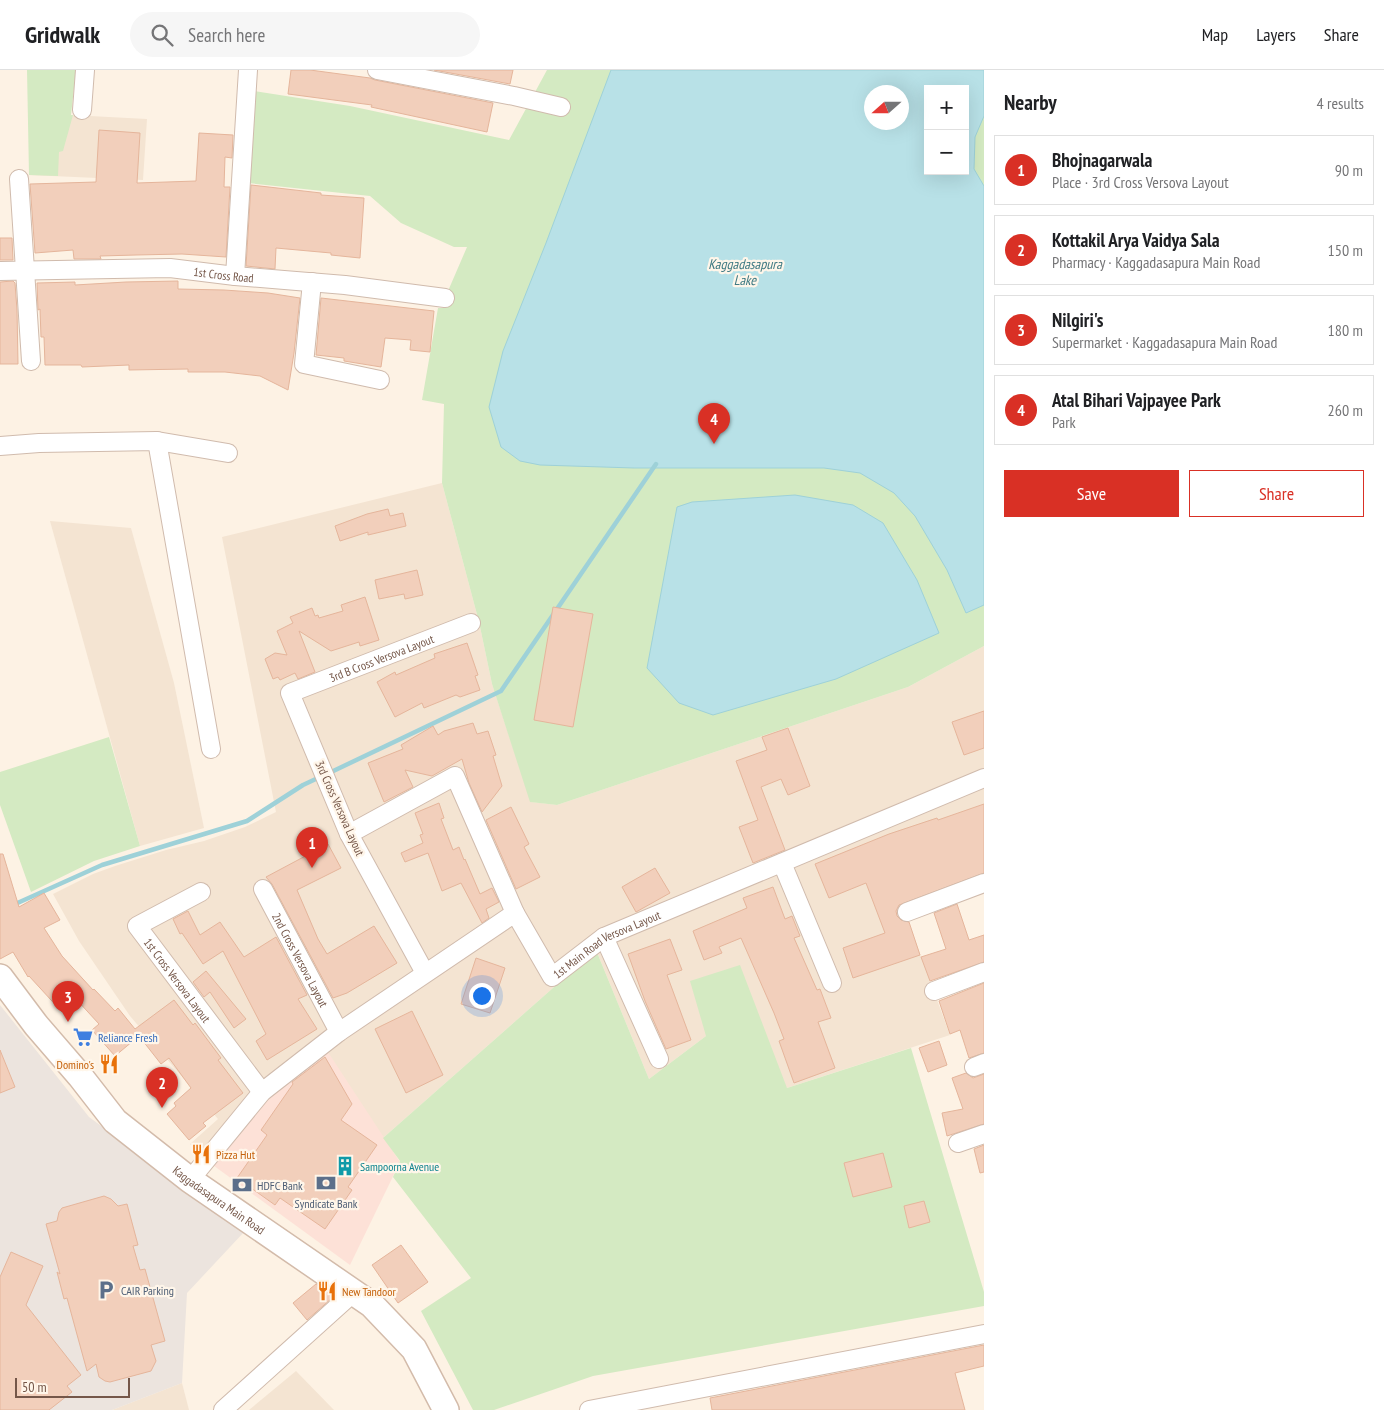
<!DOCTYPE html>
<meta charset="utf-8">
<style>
:root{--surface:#fff;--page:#f6f6f6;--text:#202124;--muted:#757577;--line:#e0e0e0;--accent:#d93025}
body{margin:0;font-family:"PT Sans Narrow",sans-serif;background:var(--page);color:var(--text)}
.controls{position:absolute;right:15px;top:15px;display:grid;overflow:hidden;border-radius:0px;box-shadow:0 5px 20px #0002}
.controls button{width:45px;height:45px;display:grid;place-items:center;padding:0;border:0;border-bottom:1px solid var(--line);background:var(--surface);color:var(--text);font:25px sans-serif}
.compass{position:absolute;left:864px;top:15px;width:45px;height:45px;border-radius:50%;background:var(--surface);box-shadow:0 5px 20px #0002;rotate:249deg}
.scale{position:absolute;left:15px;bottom:12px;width:115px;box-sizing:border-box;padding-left:5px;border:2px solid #755749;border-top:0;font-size:14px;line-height:18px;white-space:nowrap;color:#755749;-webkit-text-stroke:4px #fff6ea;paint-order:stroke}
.you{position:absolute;left:481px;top:925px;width:18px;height:18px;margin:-12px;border:4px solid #fff;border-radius:50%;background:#1a73e8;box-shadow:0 0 0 8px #1a73e833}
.badge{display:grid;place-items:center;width:32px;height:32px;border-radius:50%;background:var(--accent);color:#fff;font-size:16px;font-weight:700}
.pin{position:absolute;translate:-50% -41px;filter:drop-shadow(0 1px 2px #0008)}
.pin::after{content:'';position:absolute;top:26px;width:18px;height:15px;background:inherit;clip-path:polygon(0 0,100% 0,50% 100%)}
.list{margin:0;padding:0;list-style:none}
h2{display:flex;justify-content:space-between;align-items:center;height:65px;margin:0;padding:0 20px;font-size:21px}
h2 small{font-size:16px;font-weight:400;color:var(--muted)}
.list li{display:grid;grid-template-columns:32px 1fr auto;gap:15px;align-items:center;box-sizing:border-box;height:70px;margin:0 10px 10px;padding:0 10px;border:1px solid var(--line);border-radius:0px}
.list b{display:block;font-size:19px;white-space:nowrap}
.list p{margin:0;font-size:16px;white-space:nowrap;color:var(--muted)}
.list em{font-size:16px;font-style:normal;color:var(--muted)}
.actions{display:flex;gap:10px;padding:15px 20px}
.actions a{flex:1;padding:11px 0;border:1px solid var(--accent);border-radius:0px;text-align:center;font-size:18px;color:var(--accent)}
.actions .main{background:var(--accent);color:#fff}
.icon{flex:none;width:28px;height:28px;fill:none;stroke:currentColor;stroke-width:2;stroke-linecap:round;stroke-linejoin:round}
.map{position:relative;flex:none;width:984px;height:1340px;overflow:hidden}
header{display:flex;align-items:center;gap:30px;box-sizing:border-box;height:70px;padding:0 25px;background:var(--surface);border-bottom:1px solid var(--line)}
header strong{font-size:24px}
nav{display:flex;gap:28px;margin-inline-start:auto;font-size:18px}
.search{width:350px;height:45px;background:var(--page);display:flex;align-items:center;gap:12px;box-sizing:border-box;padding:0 18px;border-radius:28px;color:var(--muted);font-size:19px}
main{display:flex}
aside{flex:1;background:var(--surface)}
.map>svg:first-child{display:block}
.residential{fill:#f4e4d2}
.commercial{fill:#fde1d7}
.industrial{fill:#ece4de}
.green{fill:#d4eac2;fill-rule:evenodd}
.water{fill:#b8e1e7;stroke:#9ed1d8;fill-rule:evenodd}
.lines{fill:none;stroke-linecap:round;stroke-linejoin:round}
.stream{stroke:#9ed1d8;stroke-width:4.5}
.building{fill:#f2cfbb;stroke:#e5b59b}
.minor-casing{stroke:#d0bbad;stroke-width:20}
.secondary-casing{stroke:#d3bbaa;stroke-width:28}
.minor{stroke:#fff;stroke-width:18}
.secondary{stroke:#fff;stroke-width:25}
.labels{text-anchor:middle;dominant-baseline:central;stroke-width:4.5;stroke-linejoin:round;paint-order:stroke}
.street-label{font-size:12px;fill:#755749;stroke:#fff6ea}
.shop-label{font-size:12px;fill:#366cbe;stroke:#fff6ea;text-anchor:start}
.food-label{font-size:12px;fill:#c56008;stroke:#fff6ea;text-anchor:start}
.culture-label{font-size:12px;fill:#0d838f;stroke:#fff6ea;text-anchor:start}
.service-label{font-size:12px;fill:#4e5e75;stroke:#fff6ea;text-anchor:start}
.water-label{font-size:14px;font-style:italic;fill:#3f7a83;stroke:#fff6ea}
</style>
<header>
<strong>Gridwalk</strong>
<div class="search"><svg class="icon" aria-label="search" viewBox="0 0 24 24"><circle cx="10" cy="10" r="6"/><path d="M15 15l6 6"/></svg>Search here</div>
<nav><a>Map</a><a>Layers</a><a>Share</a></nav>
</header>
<main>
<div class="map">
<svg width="984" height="1340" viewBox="0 0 984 1340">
<rect width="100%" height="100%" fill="#fdf2e4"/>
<g class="residential">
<path d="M71 45 147 49 143 110 29 105Z"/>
<path d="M442 413 479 552 492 614 531 732 557 735 908 617 984 576V777L892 808 950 965 787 1018 706 966 649 1009 596 880 383 1068 324 977 210 1093 190 1074 218 1049 130 946 79 871 53 824 93 804 115 796 166 780 204 771 245 757 276 742 222 467Z"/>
<path d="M50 451 131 458 174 613 204 758 140 776Z"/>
<path d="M296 1301 334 1340H249Z"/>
<path d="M182 1313 189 1340H112Z"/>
</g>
<path class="commercial" d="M324 976 400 1092 350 1195 210 1093 265 1025Z"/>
<path class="industrial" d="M0 935 89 1047 244 1162 187 1223 182 1313 112 1340H0Z"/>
<g class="green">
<path d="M27 0H76L71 45H73L63 81 59 82 58 106 29 105Z"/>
<path d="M547 0H984V576L908 617 557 735 530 732 492 614 479 552 442 413 444 334 422 330 438 238H444L445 228 467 177H454L401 153 370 126 248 113 254 21 350 36 509 70ZM928 19H965V101H928ZM872 22H902V52H872Z"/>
<path d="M109 667 140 776 94 791 31 822 0 735V702Z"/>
<path d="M596 880 649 1009 706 966 690 911 740 895 787 1018 911 978 984 1222V1236L593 1306 494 1340H473L421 1241 471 1208 393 1107 400 1091 383 1068Z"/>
</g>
<g class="water">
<path d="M611 0H984V46L975 67 974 99 984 116V535L966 543 947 500 915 446 894 423 860 403 824 398H634L540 395 520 391 501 377 489 337 503 281 546 173ZM928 19H965V101H928ZM872 22H902V52H872Z"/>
<path d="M795 425 853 435 883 453 917 510 939 563 836 609 713 645 679 633 647 598 677 437 692 432Z"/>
</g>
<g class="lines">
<g class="stream">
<path d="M327 704 501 621 656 394"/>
<path d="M13 835 102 795 247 751 303 715 320 707"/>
</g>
</g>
<g class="building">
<path d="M291 0H310L370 8 375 10 493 33 487 62 371 37 372 35 288 24Z"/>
<path d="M434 0H513L510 14Z"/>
<path d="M99 60 140 63 137 113 196 111 199 63 233 65 232 88 225 87 224 117H230L226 187 182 184 136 185 100 186 101 189H74L73 180 35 183 30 114 96 112Z"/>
<path d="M251 115 321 123V125L364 128 360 188 331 185V183L276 178 275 199 246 196Z"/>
<path d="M0 168H12L13 190H0Z"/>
<path d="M13 211 15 213 17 240 18 294H0V212Z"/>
<path d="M178 211V219L224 220 268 223 300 228 294 283 288 320 260 306 225 302H188V299L129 300V295L82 297 81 295H45L44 267H41L40 239 38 240 37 213 75 212V215L126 212Z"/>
<path d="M321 228 434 241 430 282 410 280 411 270 385 268 381 297 344 291V288L316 285Z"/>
<path d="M388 439 390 446 403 443 406 456 368 465V462L340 471 335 456 367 444Z"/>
<path d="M417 500 423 525 405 529 404 524 379 529 375 510Z"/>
<path d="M365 527 379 570 360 576 359 572 331 581 299 561 315 602 298 609 295 603 280 610 278 607 273 609 265 589 275 583 287 585 277 561 293 553 290 547 312 538 315 546 318 545 319 548 343 541 341 535Z"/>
<path d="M553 537 593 544 573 657 534 650Z"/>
<path d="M467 573 478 605 475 606 480 620 460 627 456 625 424 638 422 633 395 647 377 612 395 602 396 605 435 588 434 584Z"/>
<path d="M984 641V678L964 685 952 652Z"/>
<path d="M473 653 477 664 488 661 496 685 493 686 502 716 482 742 469 713 462 689 432 706 405 700 413 717 384 732 368 693 403 679 401 675 433 656 438 665 444 661Z"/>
<path d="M788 658 810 716 788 725 781 709 761 717 785 780 753 793 739 757 758 750 736 691 767 680 762 667Z"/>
<path d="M439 733 444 748 441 749 453 780 459 777 464 790 465 789 480 824 492 818 499 832 486 839 489 848 482 853 461 813 442 821 428 783 405 792 401 783 423 773 420 765 423 764 415 743Z"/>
<path d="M984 734V803L899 835 896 841 897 846 901 850 909 852 920 885 853 908 843 878 885 863 866 813 829 828 815 794 889 764 937 748 938 750Z"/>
<path d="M511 737 529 774 524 777 540 807 516 819 486 750Z"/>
<path d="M328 774 341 798 297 820 318 869 327 884 374 856 397 893 347 923 333 928 272 814 266 807Z"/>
<path d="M0 784H3L19 837 44 823 60 850 44 858 62 886 93 920 94 919 115 941 118 938 135 959 174 930 193 955 195 953 221 988 218 990 243 1023 203 1053 206 1056 189 1070 167 1044 176 1036 174 1033 191 1018 169 988 161 994 139 966 115 986 92 960 99 954 76 929 62 942 29 906 28 907 13 882 0 889Z"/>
<path d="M655 798 670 823 636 842 622 817Z"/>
<path d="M773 817 785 849 792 846 800 866 794 868 817 920 820 919 831 948 818 952 835 998 794 1013 779 971 784 969 774 943 741 868 719 877 722 883 704 890 693 861 747 838 743 828Z"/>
<path d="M957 834 969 870 984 865V892L930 911 921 887 946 879 934 843Z"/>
<path d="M188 841 200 865 220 852 244 887 276 867 307 925 298 929 317 959 267 990 256 971 266 964 223 881 203 894 182 863 180 864 173 849Z"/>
<path d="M670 869 682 900 667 905 691 970 666 979 645 931 628 884Z"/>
<path d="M476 888 505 898 490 943 461 934Z"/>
<path d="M206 901 246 949 234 958 210 922 204 927 193 912Z"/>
<path d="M984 913V983L969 988 960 960 950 964 939 931Z"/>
<path d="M412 941 443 1005 406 1023 375 959Z"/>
<path d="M939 971 947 995 928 1002 919 978Z"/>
<path d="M0 980 15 1017 0 1023Z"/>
<path d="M325 987 352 1034 341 1050 377 1075 348 1117 352 1120 325 1159 280 1128 275 1135 237 1108 267 1065 261 1060 293 1014 292 1012Z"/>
<path d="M966 1003 973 1008 984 1004V1054L947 1066 942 1043 963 1039 952 1008Z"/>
<path d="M984 1075V1102L980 1103 974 1079Z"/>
<path d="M883 1083 892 1117 853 1127 844 1093Z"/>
<path d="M104 1126 111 1129 118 1136 127 1134 138 1175 133 1176 140 1200 145 1199 165 1271 151 1275 156 1291 151 1301 110 1312 105 1311 99 1307 96 1294 87 1301 67 1228 64 1229 57 1202 60 1204 46 1154 57 1151 59 1142 62 1138Z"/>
<path d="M924 1131 930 1152 909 1158 904 1136Z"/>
<path d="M401 1175 428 1212 398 1233 372 1195Z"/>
<path d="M11 1182 43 1196 26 1235 81 1305 67 1316 72 1322 49 1340H0V1207Z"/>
<path d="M316 1214 327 1221 332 1228 307 1250 293 1233Z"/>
<path d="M984 1275V1296L955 1303 965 1340H712L710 1328Z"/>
</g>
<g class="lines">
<defs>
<g id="minor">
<path d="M377 0 514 26 561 37"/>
<path d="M82 40 85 0"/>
<path d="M19 109 31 291"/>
<path id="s1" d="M0 201 170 198 235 206 345 215 445 228"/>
<path d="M235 206 248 0"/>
<path d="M312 212 304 294 380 310"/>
<path d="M157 371 228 383"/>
<path d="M0 376 39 373 157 371 211 679"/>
<path d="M349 764 455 706 515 843"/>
<path d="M782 793 832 913"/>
<path id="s2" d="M263 819 339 962"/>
<path id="s3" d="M201 822 137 856 262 1022"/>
<path d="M907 842 984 813"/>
<path d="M604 867 659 989"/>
<path id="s4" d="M425 903 349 764 290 623 471 553"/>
<path d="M934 921 984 902"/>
<path d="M974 997 984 993"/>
<path d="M958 1073 984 1064"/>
<path id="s5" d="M190 1110 262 1022 339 962 515 843 552 907 604 867 984 708"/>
<path d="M223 1340 354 1222"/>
<path d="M589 1340 984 1264"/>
</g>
<g id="secondary">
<path id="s6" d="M0 907 36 955 80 1006 115 1051 190 1110 372 1235 414 1279 446 1340"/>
</g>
</defs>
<use href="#minor" class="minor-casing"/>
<use href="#secondary" class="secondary-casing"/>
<use href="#minor" class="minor"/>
<use href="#secondary" class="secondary"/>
</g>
<defs>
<symbol id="supermarket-bare" viewBox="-9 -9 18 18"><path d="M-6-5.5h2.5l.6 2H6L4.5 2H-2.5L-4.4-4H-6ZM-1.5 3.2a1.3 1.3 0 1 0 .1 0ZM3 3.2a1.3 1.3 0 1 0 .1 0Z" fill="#3f7fe0" stroke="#fff6ea" stroke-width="2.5" paint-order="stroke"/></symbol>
<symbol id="restaurant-bare" viewBox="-9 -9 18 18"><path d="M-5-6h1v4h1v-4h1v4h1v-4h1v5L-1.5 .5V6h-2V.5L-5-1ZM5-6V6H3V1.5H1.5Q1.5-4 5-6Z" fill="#e8710a" stroke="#fff6ea" stroke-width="2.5" paint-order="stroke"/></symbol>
<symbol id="building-bare" viewBox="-9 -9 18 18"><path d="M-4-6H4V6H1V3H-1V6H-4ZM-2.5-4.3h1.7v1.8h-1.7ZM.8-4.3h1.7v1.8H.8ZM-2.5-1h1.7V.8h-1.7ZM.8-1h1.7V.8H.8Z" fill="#0f9aa8" stroke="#fff6ea" stroke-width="2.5" paint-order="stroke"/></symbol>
<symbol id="bank-bare" viewBox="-9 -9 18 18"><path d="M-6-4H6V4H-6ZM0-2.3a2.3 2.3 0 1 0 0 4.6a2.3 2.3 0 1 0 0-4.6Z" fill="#5c6f8a" stroke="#fff6ea" stroke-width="2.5" paint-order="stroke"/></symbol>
<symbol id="parking-bare" viewBox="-9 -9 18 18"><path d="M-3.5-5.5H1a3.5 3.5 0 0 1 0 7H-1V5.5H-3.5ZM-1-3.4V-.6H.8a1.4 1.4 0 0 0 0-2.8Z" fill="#5c6f8a" stroke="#fff6ea" stroke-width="2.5" paint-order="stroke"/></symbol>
</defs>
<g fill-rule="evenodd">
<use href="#supermarket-bare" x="69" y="953" width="28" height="28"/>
<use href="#restaurant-bare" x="95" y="980" width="28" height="28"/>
<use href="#restaurant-bare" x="187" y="1070" width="28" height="28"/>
<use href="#building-bare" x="331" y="1082" width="28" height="28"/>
<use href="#bank-bare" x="312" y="1099" width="28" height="28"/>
<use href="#bank-bare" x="228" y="1101" width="28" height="28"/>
<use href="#parking-bare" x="92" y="1206" width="28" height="28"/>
<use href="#restaurant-bare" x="313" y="1207" width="28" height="28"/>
</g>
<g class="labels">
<g class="street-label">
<text stroke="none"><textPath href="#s1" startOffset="224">1st Cross Road</textPath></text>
<text stroke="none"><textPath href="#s4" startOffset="409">3rd B Cross Versova Layout</textPath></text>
<text transform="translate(340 738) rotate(66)">3rd Cross Versova Layout</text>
<text stroke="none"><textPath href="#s5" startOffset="562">1st Main Road Versova Layout</textPath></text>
<text stroke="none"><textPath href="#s2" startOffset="80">2nd Cross Versova Layout</textPath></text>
<text stroke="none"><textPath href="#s3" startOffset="140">1st Cross Versova Layout</textPath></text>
<text stroke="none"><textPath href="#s6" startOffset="315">Kaggadasapura Main Road</textPath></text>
</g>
<g class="shop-label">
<text x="98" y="967">Reliance Fresh</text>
</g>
<g class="food-label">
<text x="94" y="994" text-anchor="end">Domino's</text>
<text x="216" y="1084">Pizza Hut</text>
<text x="342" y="1221">New Tandoor</text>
</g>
<g class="culture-label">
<text x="360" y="1096">Sampoorna Avenue</text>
</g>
<g class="service-label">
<text x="257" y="1115">HDFC Bank</text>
<text x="326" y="1133" text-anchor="middle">Syndicate Bank</text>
<text x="121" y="1220">CAIR Parking</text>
</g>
<g class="water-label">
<text x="745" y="194">Kaggadasapura<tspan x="745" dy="16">Lake</tspan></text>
</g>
</g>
</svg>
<div class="controls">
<button>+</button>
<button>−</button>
</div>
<svg class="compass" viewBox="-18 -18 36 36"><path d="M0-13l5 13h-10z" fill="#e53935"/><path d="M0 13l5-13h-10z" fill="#757577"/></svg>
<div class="scale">50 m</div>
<div class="you"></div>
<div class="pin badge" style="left:312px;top:798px">1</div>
<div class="pin badge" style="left:162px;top:1038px">2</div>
<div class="pin badge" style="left:68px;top:952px">3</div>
<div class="pin badge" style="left:714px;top:374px">4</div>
</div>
<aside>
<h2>Nearby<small>4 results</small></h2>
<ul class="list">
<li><span class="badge">1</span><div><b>Bhojnagarwala</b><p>Place · 3rd Cross Versova Layout</p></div><em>90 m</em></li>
<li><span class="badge">2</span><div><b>Kottakil Arya Vaidya Sala</b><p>Pharmacy · Kaggadasapura Main Road</p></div><em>150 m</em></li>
<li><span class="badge">3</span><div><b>Nilgiri's</b><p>Supermarket · Kaggadasapura Main Road</p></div><em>180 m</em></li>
<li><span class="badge">4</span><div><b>Atal Bihari Vajpayee Park</b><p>Park</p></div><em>260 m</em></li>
</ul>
<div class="actions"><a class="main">Save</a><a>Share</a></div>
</aside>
</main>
